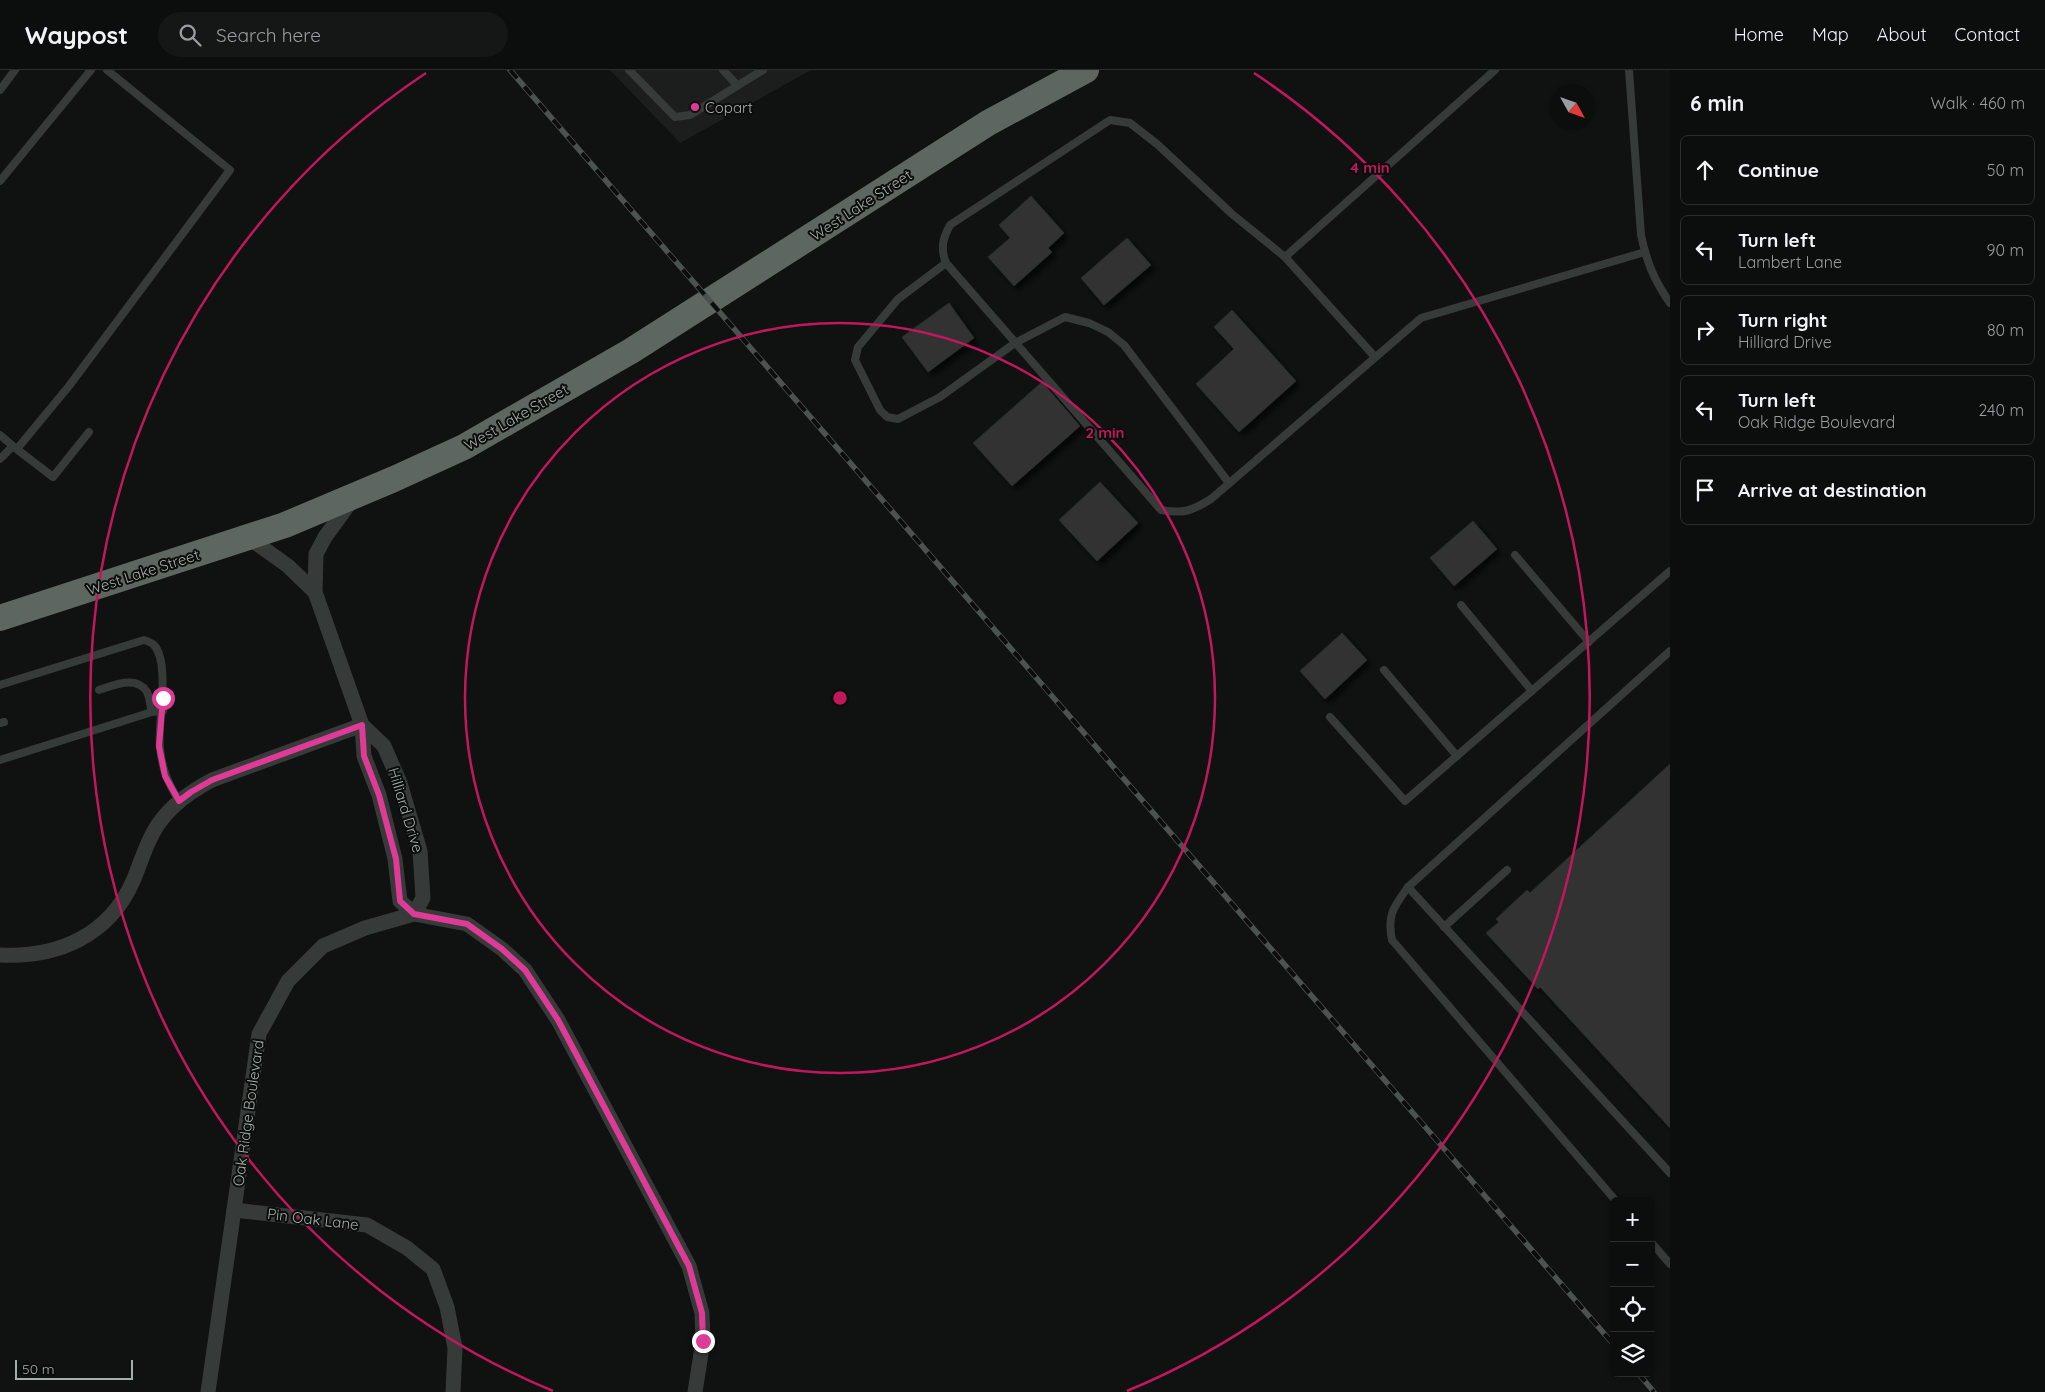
<!DOCTYPE html>
<meta charset="utf-8">
<style>
:root{--surface:#0c0d0d;--page:#151616;--text:#f1f3f6;--muted:#9a9c9d;--line:#2c2d2e}
body{margin:0;font-family:Quicksand,sans-serif;background:var(--page);color:var(--text)}
.controls{position:absolute;right:15px;bottom:15px;display:grid;overflow:hidden;border-radius:8px;box-shadow:0 1px 4px #0004}
.controls button{width:45px;height:45px;display:grid;place-items:center;padding:0;border:0;border-bottom:1px solid var(--line);background:var(--surface);color:var(--text);font:25px sans-serif}
.compass{position:absolute;left:1550px;top:15px;width:45px;height:45px;border-radius:50%;background:var(--surface);box-shadow:0 1px 4px #0004;rotate:130deg}
.scale{position:absolute;left:15px;bottom:12px;width:118px;box-sizing:border-box;padding-left:5px;border:2px solid #a2b0a9;border-top:0;font-size:14px;line-height:18px;white-space:nowrap;color:#a2b0a9;-webkit-text-stroke:4px #0b0c0c;paint-order:stroke}
.stop{position:absolute;width:15px;height:15px;margin:-11px;border:4px solid #de3b97;border-radius:50%;background:#fff}
.stop.end{background:#de3b97;border-color:#fff;box-shadow:0 1px 5px #0008}
.list{margin:0;padding:0;list-style:none}
h2{display:flex;justify-content:space-between;align-items:center;height:65px;margin:0;padding:0 20px;font-size:21px}
h2 small{font-size:16px;font-weight:400;color:var(--muted)}
.list li{display:grid;grid-template-columns:32px 1fr auto;gap:15px;align-items:center;box-sizing:border-box;height:70px;margin:0 10px 10px;padding:0 10px;border:1px solid var(--line);border-radius:8px}
.list b{display:block;font-size:19px;white-space:nowrap}
.list p{margin:0;font-size:16px;white-space:nowrap;color:var(--muted)}
.list em{font-size:16px;font-style:normal;color:var(--muted)}
.icon{flex:none;width:28px;height:28px;fill:none;stroke:currentColor;stroke-width:2;stroke-linecap:round;stroke-linejoin:round}
.map{position:relative;flex:none;width:1670px;height:1322px;overflow:hidden}
header{display:flex;align-items:center;gap:30px;box-sizing:border-box;height:70px;padding:0 25px;background:var(--surface);border-bottom:1px solid var(--line)}
header strong{font-size:24px}
nav{display:flex;gap:28px;margin-inline-start:auto;font-size:18px}
.search{width:350px;height:45px;background:var(--page);display:flex;align-items:center;gap:12px;box-sizing:border-box;padding:0 18px;border-radius:28px;color:var(--muted);font-size:19px}
main{display:flex}
aside{flex:1;background:var(--surface)}
.map>svg:first-child{display:block}
.built{fill:#1c1e1d}
.building{fill:#303331;stroke:#2a2d2c;filter:url(#shadow)}
.lines{fill:none;stroke-linecap:round;stroke-linejoin:round}
.lane{stroke:#363a39;stroke-width:8}
.street{stroke:#363a39;stroke-width:15}
.highway{stroke:#5e6662;stroke-width:26}
.rail-casing{stroke:#4c5250;stroke-width:5.5}
.rail{stroke:#0b0c0c;stroke-width:4;stroke-dasharray:11;stroke-linecap:butt}
.route{stroke:#de3b97;stroke-width:6}
.ring{fill:none;stroke:#c2185b;stroke-width:2.5}
.poi-dot{fill:#de3b97;stroke:#0b0c0c;stroke-width:2}
.labels{text-anchor:middle;dominant-baseline:central;stroke-width:4;stroke-linejoin:round;paint-order:stroke}
.poi-label{font-size:15px;fill:#a2b0a9;stroke:#0b0c0c;text-anchor:start}
.street-label{font-size:15px;fill:#a2b0a9;stroke:#0b0c0c}
.centre{fill:#c2185b;stroke:#0b0c0c;stroke-width:2.5}
.ring-label{font-size:15px;text-anchor:middle;font-weight:bold;fill:#c2185b;stroke:#0b0c0c;stroke-width:4;stroke-linejoin:round;paint-order:stroke}
</style>
<header>
<strong>Waypost</strong>
<div class="search"><svg class="icon" aria-label="search" viewBox="0 0 24 24"><circle cx="10" cy="10" r="6"/><path d="M15 15l6 6"/></svg>Search here</div>
<nav><a>Home</a><a>Map</a><a>About</a><a>Contact</a></nav>
</header>
<main>
<div class="map">
<svg width="1670" height="1322" viewBox="0 0 1670 1322">
<defs>
<filter id="shadow"><feDropShadow dx="4.5" dy="4.5" stdDeviation="2.5" flood-color="#0009"/></filter>
</defs>
<rect width="100%" height="100%" fill="#101111"/>
<path class="built" d="M610 0H811L680 73Z"/>
<g class="building">
<path d="M1031 126 1064 163 1048 178 1052 182 1014 216 988 187 1010 168 999 155Z"/>
<path d="M1127 168 1151 195 1104 235 1081 208Z"/>
<path d="M949 233 974 268 928 302 902 267Z"/>
<path d="M1232 240 1296 311 1239 362 1196 314 1234 279 1214 257Z"/>
<path d="M1042 312 1080 356 1012 416 973 373Z"/>
<path d="M1100 412 1138 453 1097 491 1059 450Z"/>
<path d="M1473 451 1497 479 1454 516 1430 488Z"/>
<path d="M1342 563 1367 590 1325 629 1300 601Z"/>
<path d="M1670 694V1058L1540 917 1538 919 1486 863 1499 852 1496 849 1527 820 1530 823Z"/>
</g>
<g class="lines">
<g class="lane">
<path d="M629 0 675 47 690 45 763 0"/>
<path d="M723 0 737 15"/>
<path d="M1495 0 1285 187 1232 144 1157 74 1130 53 1110 50 950 155C943 168 940 178 946 193L1161 440C1183 444 1192 441 1211 429L1421 248 1645 182"/>
<path d="M1629 0 1641 165C1647 193 1654 210 1670 233"/>
<path d="M0 20 15 0"/>
<path d="M0 111 91 0"/>
<path d="M1285 187 1375 287"/>
<path d="M946 193 898 229 858 277 855 290 880 340 887 347 898 349 940 327 1015 273 1065 247 1089 253 1108 262 1124 275 1229 413"/>
<path d="M0 365 13 376 0 389"/>
<path d="M14 377 53 407 89 362"/>
<path d="M17 379 69 316 230 100 107 0"/>
<path d="M1515 485 1589 572"/>
<path d="M1461 535 1532 621"/>
<path d="M1384 600 1457 686"/>
<path d="M0 615 144 570C147 571 152 573 154 575 171 594 157 654 160 678 162 699 168 713 179 731"/>
<path d="M99 620C114 615 137 605 147 622 150 628 150 636 152 642"/>
<path d="M1330 647 1405 731 1670 501"/>
<path d="M0 653 4 652"/>
<path d="M0 690 152 642 163 641"/>
<path d="M1408 817 1670 1103"/>
<path d="M1444 857 1507 800"/>
<path d="M1616 1131 1392 870C1387 845 1393 838 1408 817L1670 581"/>
<path d="M1651 1172 1670 1194"/>
</g>
<g class="street">
<path d="M352 430 325 467 316 484 315 522 362 655 364 686 379 725 395 789 400 831 414 844 423 828 420 781 400 713 384 676 362 655"/>
<path d="M249 468 288 496 315 522"/>
<path d="M0 885C57 888 109 866 133 811 141 792 146 773 157 756 171 735 190 722 212 710L362 655"/>
<path d="M234 1140 367 1155 407 1178 433 1199 447 1237 455 1278 453 1322"/>
<path d="M208 1322 259 964 288 911 323 876 365 858 414 844 467 854 502 879 525 900 558 950 689 1196 702 1243 703 1271 695 1322"/>
</g>
<path class="highway" d="M0 548 285 455 394 409 464 377 631 281 988 53 1086 0"/>
<defs>
<g id="rail">
<path d="M510 0 1614 1275"/>
<path d="M1638 1303 1654 1322"/>
</g>
</defs>
<use href="#rail" class="rail-casing"/>
<use href="#rail" class="rail"/>
</g>
<g class="lines">
<path class="route" d="M163 628 159 676 165 706 179 731 191 722 212 710 362 655 364 686 379 725 396 789 400 831 414 844 467 854 502 879 525 900 558 950 689 1196 702 1243 703 1271"/>
</g>
<g class="ring">
<circle cx="840" cy="628" r="375"/>
<path d="M553 1321A750 750 0 0 1 426 3M1254 3A750 750 0 0 1 1127 1321"/>
</g>
<circle class="poi-dot" cx="695" cy="37" r="5"/>
<g class="labels">
<g class="poi-label">
<text x="705" y="37">Copart</text>
</g>
<g class="street-label">
<text transform="translate(861 135) rotate(-33)">West Lake Street</text>
<text transform="translate(516 347) rotate(-30)">West Lake Street</text>
<text transform="translate(143 502) rotate(-18)">West Lake Street</text>
<text transform="translate(406 740) rotate(73)">Hilliard Drive</text>
<text transform="translate(248 1043) rotate(-82)">Oak Ridge Boulevard</text>
<text transform="translate(313 1149) rotate(7)">Pin Oak Lane</text>
</g>
</g>
<circle cx="840" cy="628" r="8" class="centre"/>
<g class="ring-label">
<text x="1370" y="103">4 min</text>
<text x="1105" y="368">2 min</text>
</g>
</svg>
<div class="controls">
<button>+</button>
<button>−</button>
<button><svg class="icon" aria-label="locate" viewBox="0 0 24 24"><circle cx="12" cy="12" r="6"/><path d="M12 2v4M12 18v4M2 12h4M18 12h4"/></svg></button>
<button><svg class="icon" aria-label="layers" viewBox="0 0 24 24"><path d="M12 4l9 5-9 5-9-5zM3 14l9 5 9-5"/></svg></button>
</div>
<svg class="compass" viewBox="-18 -18 36 36"><path d="M0-13l5 13h-10z" fill="#e53935"/><path d="M0 13l5-13h-10z" fill="#9a9c9d"/></svg>
<div class="scale">50 m</div>
<div class="stop" style="left:163px;top:628px"></div>
<div class="stop end" style="left:703px;top:1271px"></div>
</div>
<aside>
<h2>6 min<small>Walk · 460 m</small></h2>
<ul class="list">
<li><svg class="icon" aria-label="ahead" viewBox="0 0 24 24"><path d="M12 20V5M6 11l6-6 6 6"/></svg><div><b>Continue</b></div><em>50 m</em></li>
<li><svg class="icon" aria-label="left" viewBox="0 0 24 24"><path d="M17 20v-9H6M10 6l-5 5 5 5"/></svg><div><b>Turn left</b><p>Lambert Lane</p></div><em>90 m</em></li>
<li><svg class="icon" aria-label="right" viewBox="0 0 24 24"><path d="M7 20v-9h11M14 6l5 5-5 5"/></svg><div><b>Turn right</b><p>Hilliard Drive</p></div><em>80 m</em></li>
<li><svg class="icon" aria-label="left" viewBox="0 0 24 24"><path d="M17 20v-9H6M10 6l-5 5 5 5"/></svg><div><b>Turn left</b><p>Oak Ridge Boulevard</p></div><em>240 m</em></li>
<li><svg class="icon" aria-label="arrive" viewBox="0 0 24 24"><path d="M6 21V4h12l-3 4 3 4H6"/></svg><div><b>Arrive at destination</b></div></li>
</ul>
</aside>
</main>
